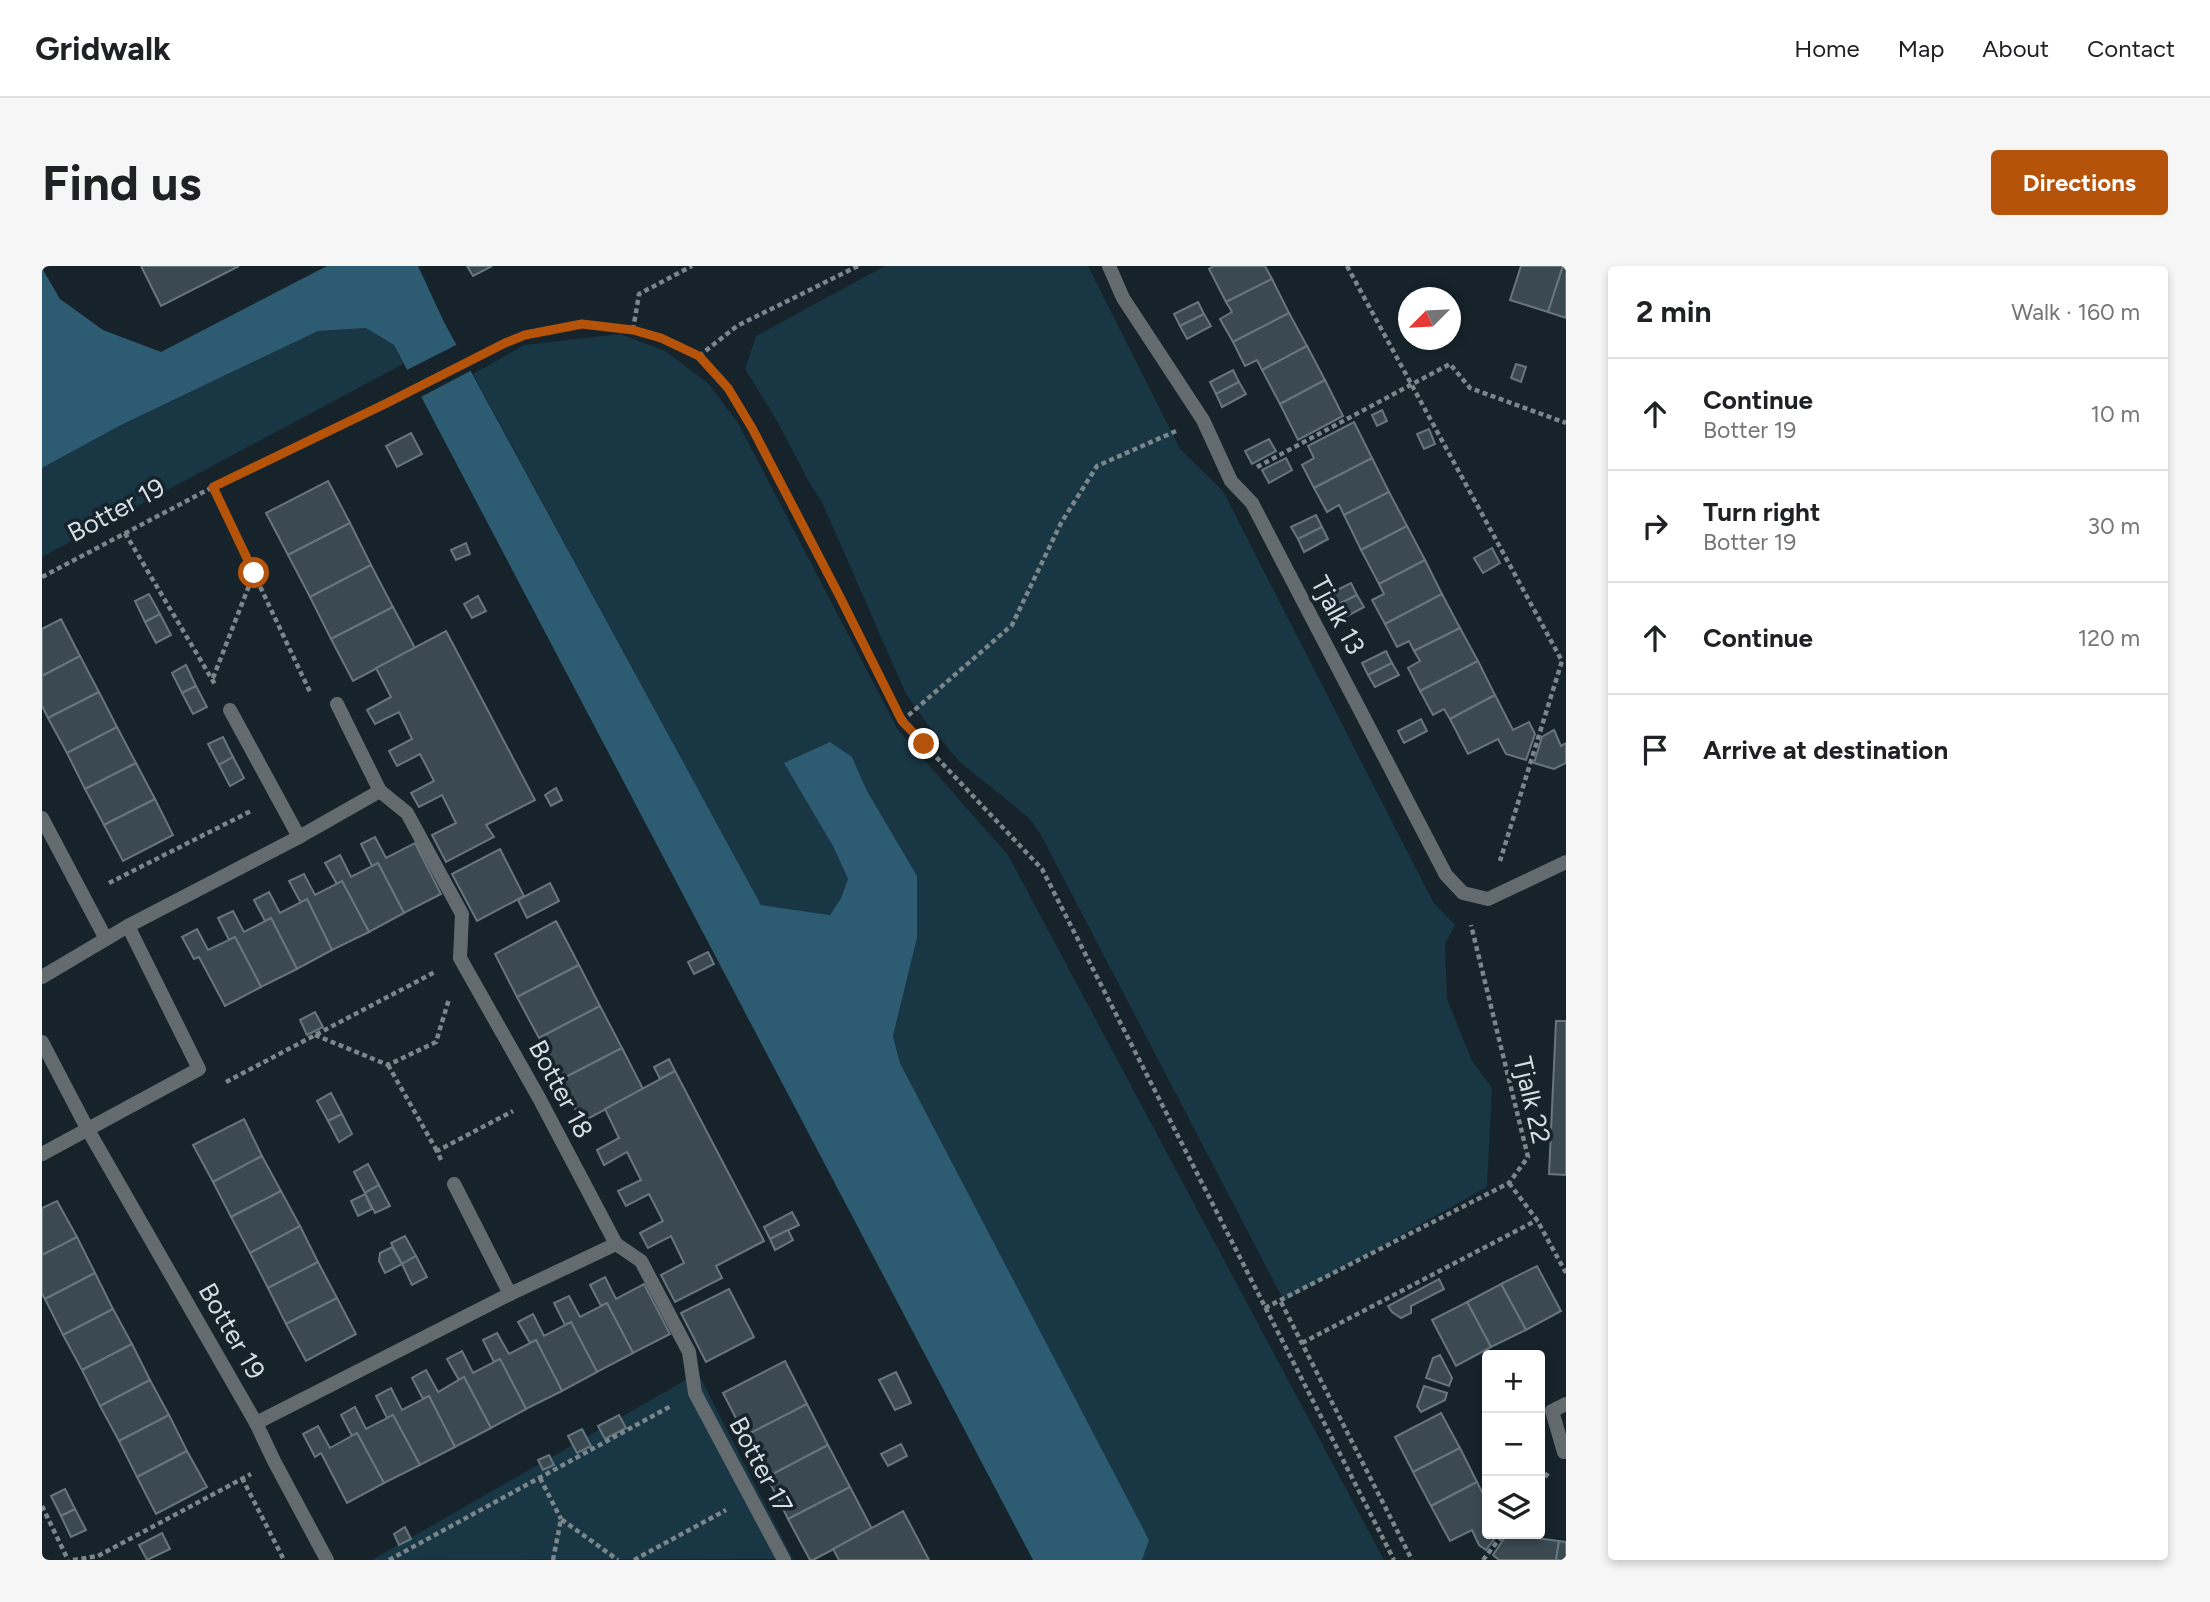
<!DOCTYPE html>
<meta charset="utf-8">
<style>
:root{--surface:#fff;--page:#f6f6f6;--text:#202124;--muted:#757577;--line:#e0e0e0;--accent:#b45309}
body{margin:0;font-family:Figtree,sans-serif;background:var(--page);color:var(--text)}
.controls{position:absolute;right:21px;bottom:21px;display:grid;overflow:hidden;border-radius:7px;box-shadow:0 4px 10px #0003}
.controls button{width:63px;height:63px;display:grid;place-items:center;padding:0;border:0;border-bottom:2px solid var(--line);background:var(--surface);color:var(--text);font:35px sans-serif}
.compass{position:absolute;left:1356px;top:21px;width:63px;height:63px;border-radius:50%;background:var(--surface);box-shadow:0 4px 10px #0003;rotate:246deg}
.stop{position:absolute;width:21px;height:21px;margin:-16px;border:5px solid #b45309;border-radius:50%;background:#fff}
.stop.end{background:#b45309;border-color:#fff;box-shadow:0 2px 7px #0008}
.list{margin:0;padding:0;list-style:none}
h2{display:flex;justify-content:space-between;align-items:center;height:91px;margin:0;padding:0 28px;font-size:30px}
h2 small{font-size:23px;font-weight:400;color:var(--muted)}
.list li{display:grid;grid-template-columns:46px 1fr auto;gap:21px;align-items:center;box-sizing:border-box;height:112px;padding:0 28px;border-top:2px solid var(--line)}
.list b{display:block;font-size:26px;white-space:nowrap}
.list p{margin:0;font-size:23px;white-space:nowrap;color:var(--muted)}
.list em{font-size:23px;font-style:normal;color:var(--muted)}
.icon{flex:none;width:38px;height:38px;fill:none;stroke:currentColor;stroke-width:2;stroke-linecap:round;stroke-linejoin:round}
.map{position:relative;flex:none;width:1524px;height:1294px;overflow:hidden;border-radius:7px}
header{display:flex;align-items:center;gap:42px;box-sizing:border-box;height:98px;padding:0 35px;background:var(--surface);border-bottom:2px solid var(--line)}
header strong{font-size:33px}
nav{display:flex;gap:38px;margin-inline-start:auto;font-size:24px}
.intro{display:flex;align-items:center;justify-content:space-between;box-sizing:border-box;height:168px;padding:0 42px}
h1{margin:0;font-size:49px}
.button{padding:18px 32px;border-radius:7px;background:var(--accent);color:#fff;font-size:24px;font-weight:700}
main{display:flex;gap:42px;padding:0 42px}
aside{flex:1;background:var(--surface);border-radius:7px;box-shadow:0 4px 10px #0003}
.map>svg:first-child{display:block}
.green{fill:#183644}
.water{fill:#2d5b71}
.pier{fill:#16232a}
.building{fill:#3b4951;stroke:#67767e;stroke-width:2}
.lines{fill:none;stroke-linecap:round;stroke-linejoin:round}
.path{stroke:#7b868b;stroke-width:4.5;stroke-dasharray:5 3.5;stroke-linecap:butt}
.street{stroke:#646b6f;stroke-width:14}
.route{stroke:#b45309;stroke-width:9}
.labels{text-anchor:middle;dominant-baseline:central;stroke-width:7;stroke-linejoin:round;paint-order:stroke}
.street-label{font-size:26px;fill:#d6dee3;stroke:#16232a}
</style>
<header>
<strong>Gridwalk</strong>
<nav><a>Home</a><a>Map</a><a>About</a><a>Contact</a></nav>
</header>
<div class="intro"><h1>Find us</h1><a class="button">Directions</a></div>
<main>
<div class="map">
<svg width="1524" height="1294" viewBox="0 0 1524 1294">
<rect width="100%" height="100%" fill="#16232a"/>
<g class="green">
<path d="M843 0H1046L1138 183 1181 225 1391 636 1413 659 1403 678 1405 733 1430 795 1450 822 1445 921 1242 1035 999 569 987 552 919 497 886 459 864 428 780 236 768 218 734 153 703 103 714 70Z"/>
<path d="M324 62 352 79 361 98 0 291V202L79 159 276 65Z"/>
<path d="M578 68 623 85 667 118 696 157 856 464 966 589 1342 1294H1100L1106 1274 858 797 851 770 875 672 825 525 810 491 791 580 806 613 799 632 788 649 719 639 431 108 482 79Z"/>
<path d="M656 1107 751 1293 330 1294Z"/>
</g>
<path class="water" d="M285 0H376L402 56 719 639 788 649 799 632 806 613 791 580 742 497 788 476 810 491 825 525 875 610V672L851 770 858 797 1107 1274 1100 1294H991L352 79 324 62 276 65 79 159 0 202V2L18 33 61 64 119 86Z"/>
<path class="pier" d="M418 77 432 103 375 133 361 106Z"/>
<g class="building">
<path d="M99 0H197L119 40Z"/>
<path d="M425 0H450L431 10Z"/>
<path d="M1172 0H1223L1230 13 1184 36 1167 3Z"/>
<path d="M1479 0H1521L1506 46 1468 34Z"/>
<path d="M1521 0H1524V52L1506 46Z"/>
<path d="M1230 13 1247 47 1191 76 1178 53 1190 46 1184 36Z"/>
<path d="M1156 36 1162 48 1138 60 1132 48Z"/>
<path d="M1247 47 1265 80 1220 104 1215 94 1203 100 1191 76Z"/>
<path d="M1162 48 1169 60 1145 73 1138 60Z"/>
<path d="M1265 80 1283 114 1238 138 1220 104Z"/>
<path d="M1474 98 1484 101 1479 116 1469 112Z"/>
<path d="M1191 104 1197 116 1174 128 1168 116Z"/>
<path d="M1283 114 1301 150 1256 174 1238 138Z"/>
<path d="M1197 116 1204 128 1180 141 1174 128Z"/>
<path d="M1340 144 1345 155 1335 160 1330 149Z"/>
<path d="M1312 156 1330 192 1272 222 1260 199 1272 192 1266 180Z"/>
<path d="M1387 163 1393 178 1382 183 1375 168Z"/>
<path d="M369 167 380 188 355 201 344 180Z"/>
<path d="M1227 173 1234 185 1210 198 1203 185Z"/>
<path d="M1244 192 1250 204 1227 217 1220 204Z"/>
<path d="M1330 192 1347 226 1302 249 1297 239 1285 246 1272 222Z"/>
<path d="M286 215 308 257 246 289 224 247Z"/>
<path d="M1347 226 1365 260 1319 284 1302 249Z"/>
<path d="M1274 249 1280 261 1256 273 1249 261Z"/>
<path d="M308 257 329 299 268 331 246 289Z"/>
<path d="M1365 260 1383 294 1337 318 1319 284Z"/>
<path d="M1280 261 1286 273 1262 286 1256 273Z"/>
<path d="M424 277 428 288 414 294 409 284Z"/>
<path d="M1450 282 1458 297 1441 307 1432 292Z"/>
<path d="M1383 294 1400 328 1343 358 1330 334 1342 328 1337 318Z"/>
<path d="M329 299 351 341 289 373 268 331Z"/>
<path d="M1309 317 1315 329 1291 341 1285 329Z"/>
<path d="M107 328 118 348 103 356 93 335Z"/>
<path d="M1400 328 1418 362 1372 385 1367 375 1355 381 1343 358Z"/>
<path d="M1315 329 1322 341 1298 354 1291 341Z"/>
<path d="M436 330 444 345 430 352 422 338Z"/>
<path d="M351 341 373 382 311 415 289 373Z"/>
<path d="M118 348 129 369 114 377 103 356Z"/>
<path d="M19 353 38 390 0 410V363Z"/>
<path d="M1418 362 1436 395 1378 425 1366 402 1378 395 1372 385Z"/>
<path d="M404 365 493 534 444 559 452 571 404 596 390 569 414 557 400 529 377 541 369 527 392 515 378 488 355 500 347 485 370 473 357 446 333 458 325 444 349 431 334 402Z"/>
<path d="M1344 385 1350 397 1326 409 1320 397Z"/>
<path d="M38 390 57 426 6 452 0 440V410Z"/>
<path d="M1436 395 1453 429 1408 453 1402 443 1391 449 1378 425Z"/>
<path d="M1350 397 1357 409 1333 421 1326 409Z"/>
<path d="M144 399 154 420 140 427 130 407Z"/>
<path d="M154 420 165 441 151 448 140 427Z"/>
<path d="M57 426 75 461 25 487 6 452Z"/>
<path d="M1453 429 1471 464 1487 456 1493 468 1484 494 1464 488 1456 473 1426 488 1408 453Z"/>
<path d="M1379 453 1385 465 1362 477 1356 465Z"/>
<path d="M75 461 94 497 43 523 25 487Z"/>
<path d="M1512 464 1519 480 1524 477V497L1512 503 1492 497 1500 471Z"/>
<path d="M181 471 191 491 177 499 166 478Z"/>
<path d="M191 491 202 512 188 520 177 499Z"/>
<path d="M94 497 113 533 62 559 43 523Z"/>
<path d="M514 522 520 534 509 540 503 529Z"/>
<path d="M113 533 131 569 81 595 62 559Z"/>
<path d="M333 571 344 592 373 577 399 628 362 647 336 597 330 600 319 578Z"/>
<path d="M458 583 482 630 435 655 410 608Z"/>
<path d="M298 589 309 611 336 597 362 647 327 666 300 615 295 618 283 597Z"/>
<path d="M262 608 273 629 300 615 327 666 290 684 265 633 259 637 247 615Z"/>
<path d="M508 617 517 635 485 652 476 634Z"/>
<path d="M227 626 238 647 265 633 290 684 255 703 229 652 223 655 212 634Z"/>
<path d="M191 645 202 666 229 652 255 703 219 721 193 671 187 674 176 652Z"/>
<path d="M514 655 537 699 475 731 453 688Z"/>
<path d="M155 663 166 684 193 671 219 721 183 740 157 691 152 693 140 671Z"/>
<path d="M666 686 672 698 652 708 646 696Z"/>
<path d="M537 699 558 740 497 772 475 731Z"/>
<path d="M558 740 580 782 518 814 497 772Z"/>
<path d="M273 746 281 761 265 769 258 754Z"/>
<path d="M1514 755H1524V909L1507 908Z"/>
<path d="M580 782 601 823 540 856 518 814Z"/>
<path d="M627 793 633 805 618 813 612 801Z"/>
<path d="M633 805 722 975 674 1000 680 1012 633 1036 619 1009 642 997 629 970 606 982 598 967 621 955 607 928 584 940 576 925 599 914 585 886 562 899 555 884 577 872 563 843Z"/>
<path d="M518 814 525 827 516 831 509 818Z"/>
<path d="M289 827 300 848 286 855 275 835Z"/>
<path d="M300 848 310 868 297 876 286 855Z"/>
<path d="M202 853 220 890 171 916 151 879Z"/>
<path d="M220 890 239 925 189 951 171 916Z"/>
<path d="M326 898 337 919 323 927 312 906Z"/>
<path d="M337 919 348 940 333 947 323 927Z"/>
<path d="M239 925 258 960 208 987 189 951Z"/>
<path d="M323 928 330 943 316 950 309 935Z"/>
<path d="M15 935 35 971 0 989V942Z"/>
<path d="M750 946 757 959 728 973 722 961Z"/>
<path d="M258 960 276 996 226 1022 208 987Z"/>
<path d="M746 964 751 974 733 984 728 973Z"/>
<path d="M363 970 374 990 360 998 349 977Z"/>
<path d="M35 971 53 1007 3 1033 0 1028V989Z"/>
<path d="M350 981 360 998 343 1007 337 995 338 987Z"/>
<path d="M374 990 385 1011 370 1019 360 998Z"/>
<path d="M276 996 295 1032 244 1058 226 1022Z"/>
<path d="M1495 1000 1519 1045 1484 1064 1459 1018Z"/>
<path d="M53 1007 71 1043 21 1069 3 1033Z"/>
<path d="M563 1011 574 1033 602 1018 628 1068 591 1087 565 1037 559 1040 548 1019Z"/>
<path d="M1397 1013 1402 1023 1369 1040V1047L1359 1052 1350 1046 1346 1040Z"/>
<path d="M1459 1018 1484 1064 1449 1081 1425 1036Z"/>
<path d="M687 1023 712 1071 664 1096 639 1047Z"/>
<path d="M527 1030 538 1051 565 1037 591 1087 555 1106 529 1056 523 1059 512 1037Z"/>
<path d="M295 1032 314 1068 264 1095 244 1058Z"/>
<path d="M1425 1036 1449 1081 1414 1100 1390 1054Z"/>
<path d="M71 1043 90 1078 40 1104 21 1069Z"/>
<path d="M491 1048 502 1070 529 1056 555 1106 520 1125 494 1074 488 1077 476 1056Z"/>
<path d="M455 1067 467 1088 494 1074 520 1125 484 1143 458 1093 452 1096 441 1074Z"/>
<path d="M90 1078 108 1114 58 1140 40 1104Z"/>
<path d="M420 1085 431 1107 458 1093 484 1143 449 1162 422 1111 417 1114 405 1093Z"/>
<path d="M1398 1089 1410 1112 1407 1120 1384 1112 1391 1092Z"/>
<path d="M743 1095 765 1138 703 1170 681 1127Z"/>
<path d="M384 1104 396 1126 422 1111 449 1162 413 1181 387 1130 381 1133 370 1112Z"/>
<path d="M854 1106 869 1137 853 1144 837 1114Z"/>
<path d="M108 1114 127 1149 77 1175 58 1140Z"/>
<path d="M1382 1120 1405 1127 1403 1134 1379 1146 1375 1140Z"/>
<path d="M349 1122 360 1144 387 1130 413 1181 378 1199 351 1149 345 1152 334 1130Z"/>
<path d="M765 1138 786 1179 725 1211 703 1170Z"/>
<path d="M313 1141 324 1163 351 1149 378 1199 342 1217 315 1167 310 1170 299 1149Z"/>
<path d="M1399 1147 1418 1182 1371 1206 1353 1171Z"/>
<path d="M127 1149 145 1185 95 1211 77 1175Z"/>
<path d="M577 1149 584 1162 563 1173 556 1160Z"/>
<path d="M276 1160 288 1182 315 1167 342 1217 305 1237 279 1187 273 1191 261 1168Z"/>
<path d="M540 1163 549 1180 535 1187 526 1170Z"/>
<path d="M859 1178 865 1190 846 1200 839 1188Z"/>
<path d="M786 1179 808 1221 746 1253 725 1211Z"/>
<path d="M1418 1182 1435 1216 1389 1240 1371 1206Z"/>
<path d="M145 1185 165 1221 114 1248 95 1211Z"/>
<path d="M507 1189 512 1199 501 1204 496 1194Z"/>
<path d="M1435 1216 1445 1236V1268H1456L1444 1284 1437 1279 1430 1264 1408 1275 1389 1240Z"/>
<path d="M808 1221 830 1263 771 1294H768L746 1253Z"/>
<path d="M23 1223 33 1243 19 1250 9 1230Z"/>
<path d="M33 1243 44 1264 29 1271 19 1250Z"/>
<path d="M861 1245 887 1294H797L791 1283Z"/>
<path d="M363 1261 369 1273 357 1279 352 1268Z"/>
<path d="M120 1267 128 1283 105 1294 97 1279Z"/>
<path d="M1465 1268 1517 1275 1514 1294H1457L1451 1289Z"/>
<path d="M1517 1275 1524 1276V1294H1514Z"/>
</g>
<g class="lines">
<g class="path">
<path d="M1305 0 1520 395 1458 595"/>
<path d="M591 64 597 28 650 0"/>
<path d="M657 90 695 60 816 0"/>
<path d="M1215 201 1408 98 1428 122 1524 157"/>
<path d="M171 221 268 426"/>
<path d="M83 267 174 420"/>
<path d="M0 311 171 221 343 138 463 77 483 69 540 58 591 64 619 72 657 90 686 122 738 215 860 455 1000 603 1352 1294"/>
<path d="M171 412 212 307"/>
<path d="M860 455 970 359 1019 257 1055 200 1134 165"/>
<path d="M67 617 209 545"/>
<path d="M273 769 346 799 394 776 407 733"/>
<path d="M346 799 395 885"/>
<path d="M184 816 393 706"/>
<path d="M399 894 395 885 471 845"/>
<path d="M1467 917 1495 954 1524 1007"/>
<path d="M1239 1036 1370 1294"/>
<path d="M1223 1042 1467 917 1486 891 1429 659"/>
<path d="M1260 1077 1495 954"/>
<path d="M200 1212 242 1294"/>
<path d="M498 1212 519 1253"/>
<path d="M1498 1218 1506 1207"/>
<path d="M0 1240 26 1294"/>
<path d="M31 1294 56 1290 209 1208"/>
<path d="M347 1294 629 1140"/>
<path d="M511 1294 519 1253 576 1294"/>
<path d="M592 1294 684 1244"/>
<path d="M1441 1294 1461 1268"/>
</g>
<g class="street">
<path d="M1067 0 1081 32 1161 154 1189 215 1210 237 1404 609 1421 627 1446 633 1524 596"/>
<path d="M188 444 257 571"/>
<path d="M0 552 64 673"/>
<path d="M0 711 86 660 257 571 338 525 295 438"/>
<path d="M0 776 46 864 214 1157 232 1195 285 1294"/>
<path d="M0 888 157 803 86 660"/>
<path d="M412 918 468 1028"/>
<path d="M574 978 599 995 647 1086 653 1127 742 1294"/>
<path d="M1524 1138 1510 1145 1522 1186H1524"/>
<path d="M214 1157 468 1028 574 978 497 832 418 692 420 648 365 547 338 525"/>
</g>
</g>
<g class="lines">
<path class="route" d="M212 307 171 221 343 138 463 77 483 69 540 58 591 64 619 72 657 90 686 122 710 162 798 331 860 455 882 478"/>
</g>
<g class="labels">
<g class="street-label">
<text transform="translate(74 244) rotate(-28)">Botter 19</text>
<text transform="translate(1296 349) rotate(62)">Tjalk 13</text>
<text transform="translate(519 823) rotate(62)">Botter 18</text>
<text transform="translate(1490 834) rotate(77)">Tjalk 22</text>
<text transform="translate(190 1065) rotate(60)">Botter 19</text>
<text transform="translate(719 1199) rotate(62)">Botter 17</text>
</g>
</g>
</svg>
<div class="controls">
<button>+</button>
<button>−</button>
<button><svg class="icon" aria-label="layers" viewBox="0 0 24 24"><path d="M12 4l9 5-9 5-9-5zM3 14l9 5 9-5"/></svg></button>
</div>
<svg class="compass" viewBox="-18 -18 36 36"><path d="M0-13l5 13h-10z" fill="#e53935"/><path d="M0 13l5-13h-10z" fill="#757577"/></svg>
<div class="stop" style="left:212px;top:307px"></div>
<div class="stop end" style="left:882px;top:478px"></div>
</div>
<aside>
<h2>2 min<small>Walk · 160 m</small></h2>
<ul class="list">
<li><svg class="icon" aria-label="ahead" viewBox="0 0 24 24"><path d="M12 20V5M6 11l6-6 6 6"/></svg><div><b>Continue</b><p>Botter 19</p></div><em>10 m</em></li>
<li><svg class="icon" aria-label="right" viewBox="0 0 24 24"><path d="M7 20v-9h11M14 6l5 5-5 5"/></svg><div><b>Turn right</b><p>Botter 19</p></div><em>30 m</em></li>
<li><svg class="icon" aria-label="ahead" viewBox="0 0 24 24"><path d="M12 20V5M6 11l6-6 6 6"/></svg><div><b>Continue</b></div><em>120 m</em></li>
<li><svg class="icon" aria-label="arrive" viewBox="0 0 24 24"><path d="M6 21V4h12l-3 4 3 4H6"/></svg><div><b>Arrive at destination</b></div></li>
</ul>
</aside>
</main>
